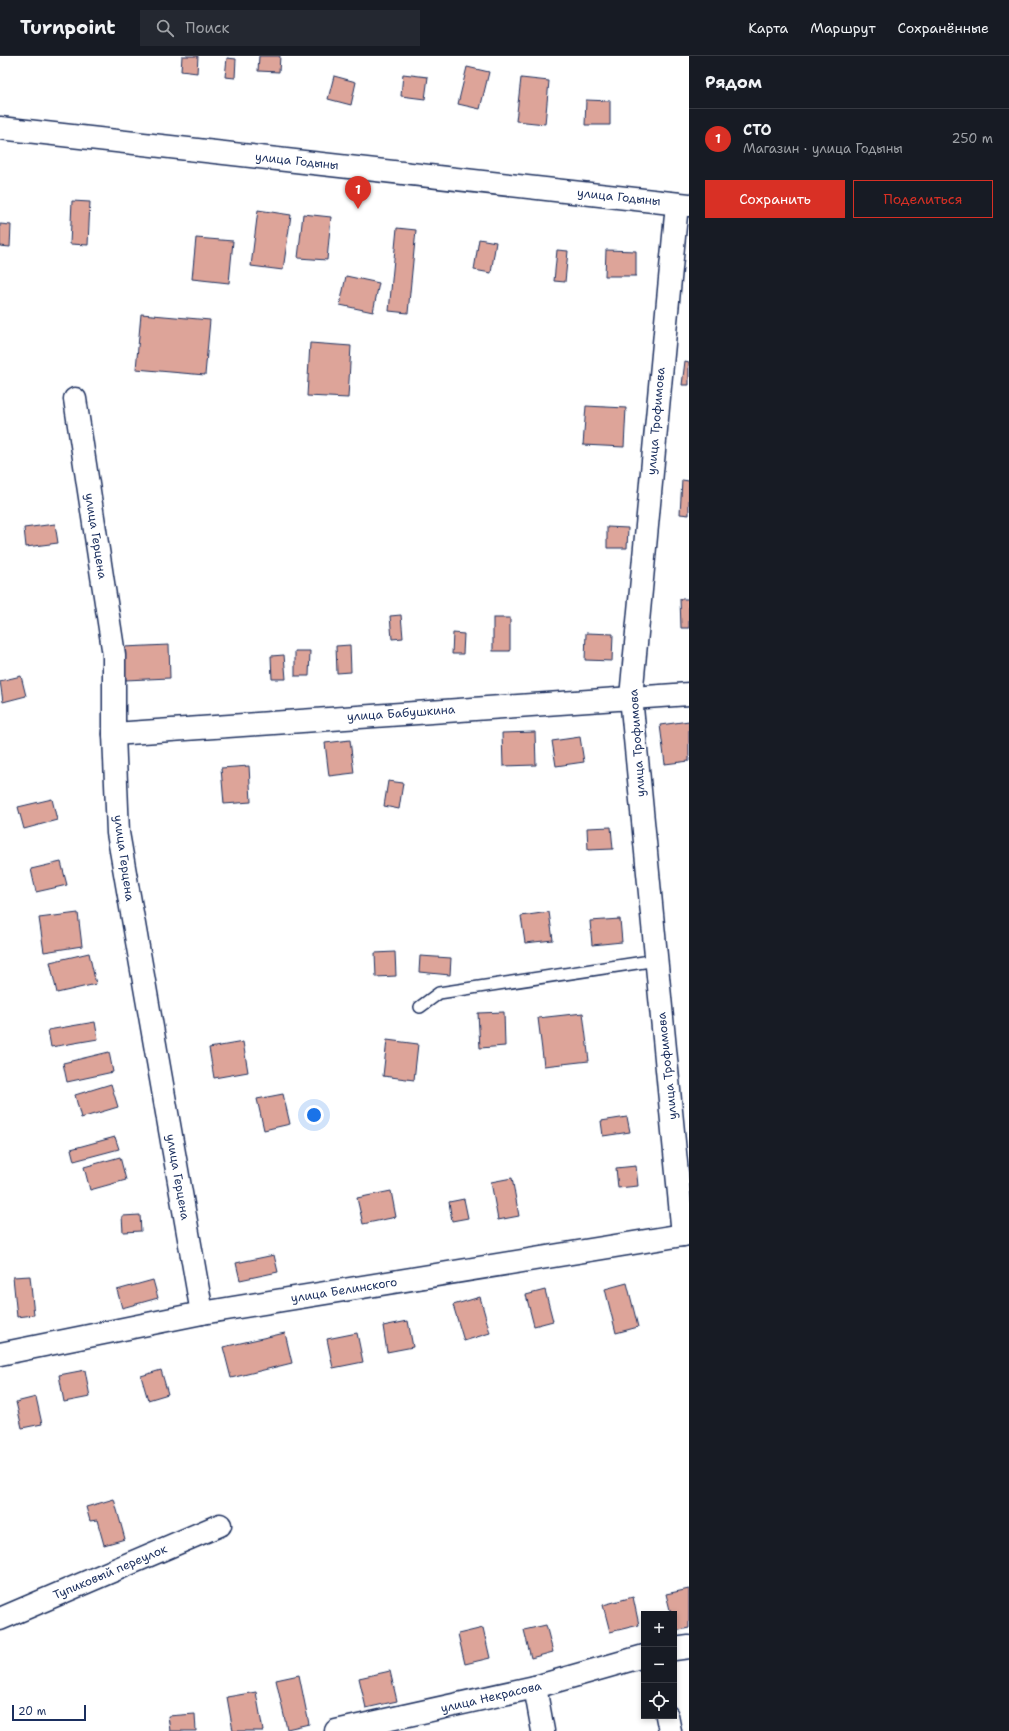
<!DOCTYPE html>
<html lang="ru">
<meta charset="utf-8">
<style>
:root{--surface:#171b24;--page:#242831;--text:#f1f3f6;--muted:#9ea1a6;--line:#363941;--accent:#d93025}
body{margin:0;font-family:"Shantell Sans",sans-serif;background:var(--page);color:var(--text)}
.controls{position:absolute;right:12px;bottom:12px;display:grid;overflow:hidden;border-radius:0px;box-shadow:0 2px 6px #0003}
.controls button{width:36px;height:36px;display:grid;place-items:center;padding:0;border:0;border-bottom:1px solid var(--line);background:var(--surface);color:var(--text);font:20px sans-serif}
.scale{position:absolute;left:12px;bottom:10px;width:74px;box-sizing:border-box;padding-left:4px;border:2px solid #1b2f5e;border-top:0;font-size:11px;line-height:14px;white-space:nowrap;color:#1b2f5e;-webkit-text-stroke:3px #fff;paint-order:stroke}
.you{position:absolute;left:314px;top:1059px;width:14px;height:14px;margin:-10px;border:3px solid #fff;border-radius:50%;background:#1a73e8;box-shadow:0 0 0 6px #1a73e833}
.badge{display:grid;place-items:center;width:26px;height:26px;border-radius:50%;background:var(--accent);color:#fff;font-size:13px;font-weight:700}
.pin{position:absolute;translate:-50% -33px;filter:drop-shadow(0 1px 2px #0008)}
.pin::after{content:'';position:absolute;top:21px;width:14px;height:12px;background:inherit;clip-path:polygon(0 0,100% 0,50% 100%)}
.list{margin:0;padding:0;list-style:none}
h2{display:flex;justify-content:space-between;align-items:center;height:52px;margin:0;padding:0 16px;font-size:17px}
h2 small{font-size:13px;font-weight:400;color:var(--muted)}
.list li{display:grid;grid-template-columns:26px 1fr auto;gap:12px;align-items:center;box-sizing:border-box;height:60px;padding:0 16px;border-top:1px solid var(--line)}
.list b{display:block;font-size:15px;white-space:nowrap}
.list p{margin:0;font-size:13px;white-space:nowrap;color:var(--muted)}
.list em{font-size:13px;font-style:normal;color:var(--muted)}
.actions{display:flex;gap:8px;padding:12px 16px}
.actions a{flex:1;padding:9px 0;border:1px solid var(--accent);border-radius:0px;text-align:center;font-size:14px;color:var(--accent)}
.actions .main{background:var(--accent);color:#fff}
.icon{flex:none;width:22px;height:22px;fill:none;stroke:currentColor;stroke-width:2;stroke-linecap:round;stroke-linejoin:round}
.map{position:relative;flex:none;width:689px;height:1675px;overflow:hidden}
header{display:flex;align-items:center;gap:24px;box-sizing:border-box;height:56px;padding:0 20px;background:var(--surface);border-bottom:1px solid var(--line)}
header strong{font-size:19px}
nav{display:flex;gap:22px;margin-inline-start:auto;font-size:14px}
.search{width:280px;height:36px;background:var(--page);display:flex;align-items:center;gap:10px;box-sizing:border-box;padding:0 14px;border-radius:0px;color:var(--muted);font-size:15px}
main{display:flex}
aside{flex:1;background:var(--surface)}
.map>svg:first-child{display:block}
.building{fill:#dda499;stroke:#1b2f5e}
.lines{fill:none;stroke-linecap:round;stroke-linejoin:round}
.lane-casing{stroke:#1b2f5e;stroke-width:14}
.street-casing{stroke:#1b2f5e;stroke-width:25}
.secondary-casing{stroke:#1b2f5e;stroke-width:25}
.lane{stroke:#fff;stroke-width:11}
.street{stroke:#fff;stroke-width:22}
.secondary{stroke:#fff;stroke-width:22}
.labels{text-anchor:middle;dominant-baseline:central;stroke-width:3;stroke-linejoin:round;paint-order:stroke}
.street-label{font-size:12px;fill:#1b2f5e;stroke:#fff}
</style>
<header>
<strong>Turnpoint</strong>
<div class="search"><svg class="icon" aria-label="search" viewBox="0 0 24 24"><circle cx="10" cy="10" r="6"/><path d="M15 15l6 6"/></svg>Поиск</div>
<nav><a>Карта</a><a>Маршрут</a><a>Сохранённые</a></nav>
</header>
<main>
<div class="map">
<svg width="689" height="1675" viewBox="0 0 689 1675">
<rect width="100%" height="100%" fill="#fff"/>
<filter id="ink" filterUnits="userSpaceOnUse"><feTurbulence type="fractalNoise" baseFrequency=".025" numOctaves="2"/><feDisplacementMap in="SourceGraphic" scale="8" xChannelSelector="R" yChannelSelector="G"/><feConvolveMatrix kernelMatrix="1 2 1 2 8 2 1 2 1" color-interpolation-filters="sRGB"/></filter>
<g filter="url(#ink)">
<g class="building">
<path d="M182 0H198L197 17 181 15Z"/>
<path d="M259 0H280L279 16 258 15Z"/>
<path d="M227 2 236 3 235 22 225 21Z"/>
<path d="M467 11 489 16 480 53 458 48Z"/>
<path d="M403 18 428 21 425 43 401 40Z"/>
<path d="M334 20 356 26 351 49 328 43Z"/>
<path d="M521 22 549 25 545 68 516 65Z"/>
<path d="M586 44 610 45V69H585Z"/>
<path d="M72 145 90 146 88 189 70 188Z"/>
<path d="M258 154 291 159 283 214 251 210Z"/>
<path d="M303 158 331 161 327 204 298 202Z"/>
<path d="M0 168 11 169 10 191 0 190Z"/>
<path d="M397 172 416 174 408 257 389 255Z"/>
<path d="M196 182 233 185 229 227 192 223Z"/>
<path d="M479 183 496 186 491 217 474 214Z"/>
<path d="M557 194 568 195 565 226 554 225Z"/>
<path d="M606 194 636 195V220H605Z"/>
<path d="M346 220 379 227 373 256 340 249Z"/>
<path d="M141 258 210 264 205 319 136 313Z"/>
<path d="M310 287 351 290 348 342 307 340Z"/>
<path d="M685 305 689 306V329H682Z"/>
<path d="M586 350 626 352 624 391 583 389Z"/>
<path d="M682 424 689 425V459L680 458Z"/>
<path d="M55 468 58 487 26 491 24 472Z"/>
<path d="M607 471 628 472 627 492H607Z"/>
<path d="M680 543H689V572H681Z"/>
<path d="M401 559 403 582 392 583 390 560Z"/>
<rect x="493" y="562" width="17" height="33"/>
<path d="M453 577 464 578 463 598H452Z"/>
<path d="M586 577 613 578 612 605 585 604Z"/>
<path d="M169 589 170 622 125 624 123 591Z"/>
<path d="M350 589 351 616 337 617 336 590Z"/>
<path d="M295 595H310L309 620H295Z"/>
<path d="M284 599 286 623H272L271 600Z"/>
<path d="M21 620 26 640 3 646 0 625Z"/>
<path d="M689 665V705L665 708 660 669Z"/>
<path d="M535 676 536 709 503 710 502 677Z"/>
<path d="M580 681 584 706 556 710 552 685Z"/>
<path d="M350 684 354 717 329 720 325 687Z"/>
<path d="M249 710 251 746 224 748 221 712Z"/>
<path d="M388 725 403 727 399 753 384 750Z"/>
<path d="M52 743 57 764 24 773 18 751Z"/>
<path d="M611 771 613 793 588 794 587 772Z"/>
<path d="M61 806 67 829 36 836 31 813Z"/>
<path d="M549 856 553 884 525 887 521 860Z"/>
<path d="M78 857 82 890 44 896 39 862Z"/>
<path d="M620 863 622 886 592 889 590 865Z"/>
<path d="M395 896 396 920 376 921 375 897Z"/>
<path d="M89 897 96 928 57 937 50 906Z"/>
<path d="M420 900 451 902 450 919 419 916Z"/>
<path d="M504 956 505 990 480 992 478 957Z"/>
<path d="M583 957 589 1005 544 1010 538 962Z"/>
<path d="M95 966 98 983 51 991 48 974Z"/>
<path d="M387 984 418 988 414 1024 383 1020Z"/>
<path d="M243 986 248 1016 214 1022 209 992Z"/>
<path d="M109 996 113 1016 67 1026 63 1007Z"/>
<path d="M111 1028 118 1051 81 1062 75 1039Z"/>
<path d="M283 1038 290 1068 264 1074 257 1043Z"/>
<path d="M627 1061 630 1076 603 1080 601 1065Z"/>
<path d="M115 1081 119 1093 74 1105 71 1093Z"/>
<path d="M120 1101 126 1124 90 1134 84 1111Z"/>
<path d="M636 1110 638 1130 618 1132 616 1112Z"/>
<path d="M512 1122 519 1160 498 1164 491 1126Z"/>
<path d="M391 1135 396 1161 363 1168 357 1142Z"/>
<path d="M464 1143 468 1162 452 1165 449 1146Z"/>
<path d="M140 1159 141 1175 123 1176 122 1160Z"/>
<path d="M274 1199 278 1216 240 1224 236 1207Z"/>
<path d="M30 1220 34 1259 17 1261 13 1221Z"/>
<path d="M153 1224 158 1242 122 1252 117 1234Z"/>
<path d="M627 1227 638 1271 616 1277 605 1233Z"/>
<path d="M545 1234 553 1265 534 1270 526 1239Z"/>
<path d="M480 1241 490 1277 464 1285 453 1249Z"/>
<path d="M408 1265 413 1291 387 1296 383 1270Z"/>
<path d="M285 1277 292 1307 231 1322 223 1291Z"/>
<path d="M357 1277 363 1306 333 1312 327 1283Z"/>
<path d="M85 1314 90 1341 64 1346 59 1319Z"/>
<path d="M161 1314 168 1338 148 1344 141 1320Z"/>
<path d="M36 1341 42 1368 22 1372 16 1346Z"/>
<path d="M114 1443 125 1483 104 1489 97 1464 90 1465 86 1451Z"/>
<path d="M689 1533V1572L675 1575 674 1558H671L666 1538Z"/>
<path d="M633 1541 639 1569 610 1576 603 1549Z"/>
<path d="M546 1569 553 1596 531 1602 524 1574Z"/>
<path d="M483 1572 490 1602 465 1608 458 1578Z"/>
<path d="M390 1615 397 1645 366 1652 359 1622Z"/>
<path d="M299 1619 309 1668 287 1673 276 1624Z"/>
<path d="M256 1636 263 1675H233L227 1641Z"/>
<path d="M195 1658 196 1675H170L168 1660Z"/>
</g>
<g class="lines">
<defs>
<path id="lane" d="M420 951 439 937 657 904"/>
<g id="street">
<path d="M677 148 631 641 683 1179"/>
<path d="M75 343 114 599V678L118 777 202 1257"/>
<path d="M114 678 689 638"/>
<path d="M0 1298 202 1257 689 1178"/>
<path d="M0 1563 220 1469"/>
<path d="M674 1593 689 1591"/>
<path d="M535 1631 543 1675"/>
<path d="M667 1660 670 1675"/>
<path d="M336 1675 535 1631 644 1600"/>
</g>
<path id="secondary" d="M0 72 689 149"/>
</defs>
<use href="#lane" class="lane-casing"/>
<use href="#street" class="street-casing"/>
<use href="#secondary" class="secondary-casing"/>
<use href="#lane" class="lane"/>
<use href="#street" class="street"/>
<use href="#secondary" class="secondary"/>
</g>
</g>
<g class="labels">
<g class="street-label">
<text transform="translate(297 105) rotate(6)">улица Годыны</text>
<text transform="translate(619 141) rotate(6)">улица Годыны</text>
<text transform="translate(656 365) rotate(-85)">улица Трофимова</text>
<text transform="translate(96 480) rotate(81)">улица Герцена</text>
<text transform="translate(401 657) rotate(-4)">улица Бабушкина</text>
<text transform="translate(637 687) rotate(-94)">улица Трофимова</text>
<text transform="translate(124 802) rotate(82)">улица Герцена</text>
<text transform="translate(667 1010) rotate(-96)">улица Трофимова</text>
<text transform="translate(178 1121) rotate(80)">улица Герцена</text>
<text transform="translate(344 1234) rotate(-9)">улица Белинского</text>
<text transform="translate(110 1516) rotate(-23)">Тупиковый переулок</text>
<text transform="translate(491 1641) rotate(-13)">улица Некрасова</text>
</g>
</g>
</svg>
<div class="controls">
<button>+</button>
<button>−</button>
<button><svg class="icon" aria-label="locate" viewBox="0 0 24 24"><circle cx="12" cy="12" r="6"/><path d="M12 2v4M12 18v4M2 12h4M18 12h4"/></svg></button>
</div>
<div class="scale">20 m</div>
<div class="you"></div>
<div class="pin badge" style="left:358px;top:153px">1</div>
</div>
<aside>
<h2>Рядом<small></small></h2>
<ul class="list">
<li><span class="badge">1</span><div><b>СТО</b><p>Магазин · улица Годыны</p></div><em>250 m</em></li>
</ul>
<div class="actions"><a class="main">Сохранить</a><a>Поделиться</a></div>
</aside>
</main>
